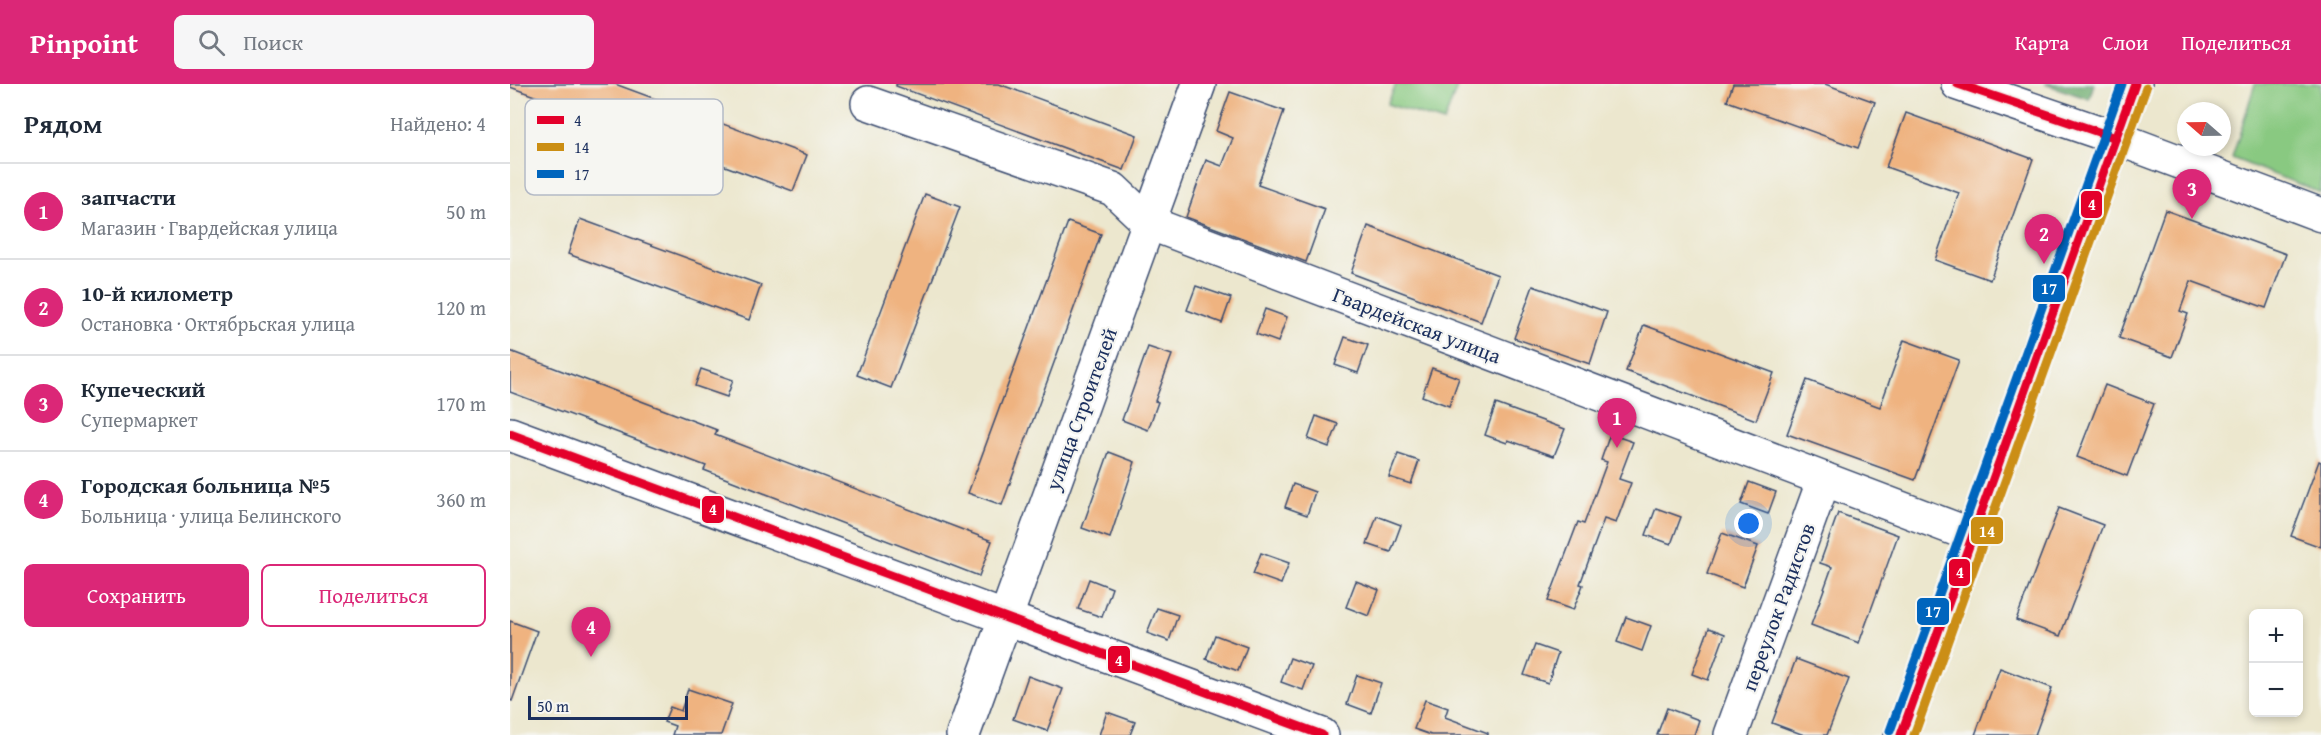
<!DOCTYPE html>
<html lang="ru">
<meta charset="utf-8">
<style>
:root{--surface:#fff;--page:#f6f6f7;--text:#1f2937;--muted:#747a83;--line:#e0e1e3;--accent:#db2777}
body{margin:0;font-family:"Gentium Book Plus",serif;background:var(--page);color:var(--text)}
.controls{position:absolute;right:18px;bottom:18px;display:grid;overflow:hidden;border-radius:9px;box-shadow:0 3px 9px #0003}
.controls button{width:54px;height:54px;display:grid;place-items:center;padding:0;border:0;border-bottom:2px solid var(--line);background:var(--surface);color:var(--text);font:30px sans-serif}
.compass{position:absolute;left:1667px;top:18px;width:54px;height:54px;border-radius:50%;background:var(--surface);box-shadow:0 3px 9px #0003;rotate:290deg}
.scale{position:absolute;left:18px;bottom:15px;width:160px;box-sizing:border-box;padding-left:6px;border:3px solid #1b2f5e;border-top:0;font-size:16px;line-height:21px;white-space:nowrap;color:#1b2f5e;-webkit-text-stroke:4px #f6f6f2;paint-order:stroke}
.you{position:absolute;left:1239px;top:440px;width:21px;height:21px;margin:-15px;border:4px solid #fff;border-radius:50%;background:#1a73e8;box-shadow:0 0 0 9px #1a73e833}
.badge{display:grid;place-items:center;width:39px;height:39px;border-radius:50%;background:var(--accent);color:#fff;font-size:20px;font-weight:700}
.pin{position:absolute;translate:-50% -50px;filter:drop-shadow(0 2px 3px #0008)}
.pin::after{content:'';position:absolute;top:32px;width:21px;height:18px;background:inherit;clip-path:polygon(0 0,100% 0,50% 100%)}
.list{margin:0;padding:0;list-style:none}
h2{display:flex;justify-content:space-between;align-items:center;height:78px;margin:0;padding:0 24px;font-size:26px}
h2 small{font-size:20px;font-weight:400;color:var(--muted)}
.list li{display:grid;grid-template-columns:39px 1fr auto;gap:18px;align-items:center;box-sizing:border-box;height:96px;padding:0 24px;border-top:2px solid var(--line)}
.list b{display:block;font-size:22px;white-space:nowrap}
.list p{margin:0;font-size:20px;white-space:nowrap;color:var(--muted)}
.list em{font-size:20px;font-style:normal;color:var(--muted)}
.actions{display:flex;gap:12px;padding:18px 24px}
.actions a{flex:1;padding:14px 0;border:2px solid var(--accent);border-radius:9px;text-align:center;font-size:21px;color:var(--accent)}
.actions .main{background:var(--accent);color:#fff}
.icon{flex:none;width:33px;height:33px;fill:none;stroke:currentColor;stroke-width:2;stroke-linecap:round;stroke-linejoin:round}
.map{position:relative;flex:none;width:1811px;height:651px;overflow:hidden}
header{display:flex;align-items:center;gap:36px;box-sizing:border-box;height:84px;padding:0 30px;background:var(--accent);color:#fff}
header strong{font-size:28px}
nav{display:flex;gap:33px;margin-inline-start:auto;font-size:21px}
.search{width:420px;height:54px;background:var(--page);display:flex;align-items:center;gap:15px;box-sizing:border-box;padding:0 21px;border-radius:9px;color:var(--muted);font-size:22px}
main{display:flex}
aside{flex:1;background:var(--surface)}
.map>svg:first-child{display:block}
.green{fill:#89c981;stroke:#527c70;stroke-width:1.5}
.forest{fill:#6ead6f;stroke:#446e66;stroke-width:1.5}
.building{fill:#efb380}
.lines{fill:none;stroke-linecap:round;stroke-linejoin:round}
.minor-casing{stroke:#3a4b6f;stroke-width:36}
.major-casing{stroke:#3a4b6f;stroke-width:36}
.minor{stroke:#fff;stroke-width:33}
.major{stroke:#fff;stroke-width:33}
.bus-1-casing{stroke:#f6f6f2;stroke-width:14}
.bus-2-casing{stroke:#f6f6f2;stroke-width:14}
.bus-3-casing{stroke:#f6f6f2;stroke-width:14}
.bus-1{stroke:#e4002b;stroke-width:9}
.bus-2{stroke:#cb8e13;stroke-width:9}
.bus-3{stroke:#0065bd;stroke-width:9}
.labels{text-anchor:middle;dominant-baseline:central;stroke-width:4.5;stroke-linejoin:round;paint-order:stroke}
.street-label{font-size:21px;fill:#1b2f5e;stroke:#f6f6f2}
.key{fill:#f6f6f2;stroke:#b4bac6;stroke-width:1.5}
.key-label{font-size:16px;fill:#1b2f5e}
.line-badge{stroke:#f6f6f2;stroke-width:2}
.badge-label{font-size:16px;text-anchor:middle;font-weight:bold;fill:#fff}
</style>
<header>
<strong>Pinpoint</strong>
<div class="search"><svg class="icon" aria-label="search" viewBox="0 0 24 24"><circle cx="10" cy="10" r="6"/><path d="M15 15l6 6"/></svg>Поиск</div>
<nav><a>Карта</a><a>Слои</a><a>Поделиться</a></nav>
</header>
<main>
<aside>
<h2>Рядом<small>Найдено: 4</small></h2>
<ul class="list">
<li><span class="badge">1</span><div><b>запчасти</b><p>Магазин · Гвардейская улица</p></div><em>50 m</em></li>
<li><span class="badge">2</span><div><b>10-й километр</b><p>Остановка · Октябрьская улица</p></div><em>120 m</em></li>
<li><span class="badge">3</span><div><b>Купеческий</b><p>Супермаркет</p></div><em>170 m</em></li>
<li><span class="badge">4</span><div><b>Городская больница №5</b><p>Больница · улица Белинского</p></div><em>360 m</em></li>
</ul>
<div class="actions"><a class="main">Сохранить</a><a>Поделиться</a></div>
</aside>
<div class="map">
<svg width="1811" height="651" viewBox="0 0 1811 651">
<rect width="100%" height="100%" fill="#f6f6f2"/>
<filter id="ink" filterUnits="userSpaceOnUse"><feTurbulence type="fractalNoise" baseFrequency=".0167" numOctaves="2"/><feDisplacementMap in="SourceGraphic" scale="12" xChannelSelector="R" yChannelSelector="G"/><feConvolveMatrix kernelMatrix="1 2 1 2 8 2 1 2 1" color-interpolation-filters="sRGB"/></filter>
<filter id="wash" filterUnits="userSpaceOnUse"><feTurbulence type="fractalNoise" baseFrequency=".008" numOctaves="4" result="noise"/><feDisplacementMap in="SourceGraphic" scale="24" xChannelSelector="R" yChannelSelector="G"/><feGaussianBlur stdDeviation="1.35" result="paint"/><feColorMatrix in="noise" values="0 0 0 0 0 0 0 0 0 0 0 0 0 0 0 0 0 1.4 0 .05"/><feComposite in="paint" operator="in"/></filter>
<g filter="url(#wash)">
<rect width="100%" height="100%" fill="#ece7ce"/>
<g class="green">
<path d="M886 0H936L947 3 934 38 877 20Z"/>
<path d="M1745 0H1811V109L1722 74Z"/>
</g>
<path class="forest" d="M1535 0H1584L1579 15Z"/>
<g id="blocks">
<g class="building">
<path d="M0 0H105L297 71 283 107 0 3Z"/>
<path d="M386 0H489L627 51 614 86 386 2Z"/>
<path d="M1223 0H1315L1365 18 1348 64 1217 17Z"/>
<path d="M720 8 774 27 748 101 815 125 796 178 676 133 696 76 712 82 723 54 706 47Z"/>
<path d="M1396 29 1523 75 1480 196 1425 176 1449 109 1376 83Z"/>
<path d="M415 110 450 123 381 304 347 291Z"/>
<path d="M1655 126 1776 170 1756 224 1681 197 1670 227 1678 230 1662 273 1609 254Z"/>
<path d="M70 135 251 201 239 236 58 170Z"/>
<path d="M558 138 591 150 492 421 458 409Z"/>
<path d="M858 142 988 191 971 238 841 189Z"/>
<path d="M686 202 721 214 712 239 677 226Z"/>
<path d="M1023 202 1097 228 1080 280 1004 254Z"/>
<path d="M755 225 777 233 768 258 746 250Z"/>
<path d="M1134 241 1264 289 1246 336 1116 287Z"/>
<path d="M835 253 858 261 848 289 825 281Z"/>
<path d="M1394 256 1449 276 1405 396 1277 350 1297 296 1370 323Z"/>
<path d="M638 263 662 271 645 317 648 318 638 346 612 336Z"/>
<path d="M0 267 207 346 205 351 482 457 469 492 194 386 196 382 0 308Z"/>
<path d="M922 284 949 294 939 322 912 312Z"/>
<path d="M191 285 223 296 217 313 185 302Z"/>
<path d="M1595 301 1644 320 1617 392 1567 373Z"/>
<path d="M986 320 1055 345 1044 372 998 356 997 359 975 351Z"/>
<path d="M806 332 828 340 819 363 798 355Z"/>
<path d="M1100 350 1123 358 1109 395 1121 399 1106 439 1094 435 1070 500 1073 501 1063 526 1038 517 1068 438 1074 440 1097 378 1091 376Z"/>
<path d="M599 368 625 378 600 454 572 444Z"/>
<path d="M888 370 909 377 901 400 879 393Z"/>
<path d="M1809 377 1811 378V463L1781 452Z"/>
<path d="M1239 398 1266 408 1258 430 1231 420Z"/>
<path d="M783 400 805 408 797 431 775 423Z"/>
<path d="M1146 424 1171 433 1161 460 1136 451Z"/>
<path d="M1549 424 1593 441 1550 552 1506 536Z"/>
<path d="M1328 429 1388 451 1349 559 1301 541 1322 483 1310 479Z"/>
<path d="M867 432 891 441 881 468 857 460Z"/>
<path d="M1212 449 1248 462 1233 503 1197 490Z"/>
<path d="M751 469 779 479 771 500 743 490Z"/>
<path d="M579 495 602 504 592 533 568 525Z"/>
<path d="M846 497 869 506 859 532 836 523Z"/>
<path d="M647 524 668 531 659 557 637 549Z"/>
<path d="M1116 533 1141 542 1132 567 1107 558Z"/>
<path d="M0 537 27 547 2 617 0 616Z"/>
<path d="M1199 544 1215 550 1198 596 1182 590Z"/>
<path d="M705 551 737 563 728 587 696 575Z"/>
<path d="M1025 561 1048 569 1038 599 1014 591Z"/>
<path d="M780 574 802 582 793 606 771 598Z"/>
<path d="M1286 575 1339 595 1317 651H1294L1262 639Z"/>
<path d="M1490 584 1542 604 1525 651H1465Z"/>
<path d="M847 591 871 599 861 629 837 620Z"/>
<path d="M518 592 553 605 537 647 503 635Z"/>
<path d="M178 605 222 620 211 651H162L165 642 154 638 160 623 171 627Z"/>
<path d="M915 616 938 624 935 633 978 649V651H921L904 645Z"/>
<path d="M1157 624 1189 636 1184 651H1147Z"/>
<path d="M597 628 625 638 620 651H589Z"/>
</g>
</g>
</g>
<g filter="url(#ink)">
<use href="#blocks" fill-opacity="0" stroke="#3a4b6f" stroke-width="1.5"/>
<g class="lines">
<defs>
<g id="minor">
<path d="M1448 0 1606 54 1811 131"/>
<path d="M358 19 603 105 639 139 1464 452"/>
<path d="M0 350 812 651"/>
<path d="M453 651 689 0"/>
<path d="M1221 651 1314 395"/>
</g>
<path id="major" d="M1391 651 1625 0"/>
</defs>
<use href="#minor" class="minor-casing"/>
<use href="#major" class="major-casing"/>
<use href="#minor" class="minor"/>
<use href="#major" class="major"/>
<defs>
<g id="bus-1">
<path d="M1448 0 1606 54"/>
<path d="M0 350 812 651"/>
<path d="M1391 651 1625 0"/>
</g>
<path id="bus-2" d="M1404 651 1636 4"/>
<path id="bus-3" d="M1380 647 1612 0"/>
</defs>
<use href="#bus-1" class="bus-1-casing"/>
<use href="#bus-2" class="bus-2-casing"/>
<use href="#bus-3" class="bus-3-casing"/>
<use href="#bus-1" class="bus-1"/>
<use href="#bus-2" class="bus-2"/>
<use href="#bus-3" class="bus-3"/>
</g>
</g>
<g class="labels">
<g class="street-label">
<text transform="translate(907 241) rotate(21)">Гвардейская улица</text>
<text transform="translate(571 325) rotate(-70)">улица Строителей</text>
<text transform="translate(1268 523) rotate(-70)">переулок Радистов</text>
</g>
</g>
<rect x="15" y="15" width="198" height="96" rx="9" class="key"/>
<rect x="27" y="32" width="27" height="8" fill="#e4002b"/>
<rect x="27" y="59" width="27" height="8" fill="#cb8e13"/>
<rect x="27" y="86" width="27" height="8" fill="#0065bd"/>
<g class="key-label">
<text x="64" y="42">4</text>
<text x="64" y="69">14</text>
<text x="64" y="96">17</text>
</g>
<g class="line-badge">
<rect x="1570" y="106" width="23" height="29" rx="6" fill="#e4002b"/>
<rect x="1522" y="190" width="34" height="29" rx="6" fill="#0065bd"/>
<rect x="191" y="411" width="24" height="29" rx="6" fill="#e4002b"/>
<rect x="1460" y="432" width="34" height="29" rx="6" fill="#cb8e13"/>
<rect x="1438" y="474" width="23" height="29" rx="6" fill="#e4002b"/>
<rect x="1406" y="513" width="34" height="29" rx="6" fill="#0065bd"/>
<rect x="597" y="561" width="24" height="29" rx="6" fill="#e4002b"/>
</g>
<g class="badge-label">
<text x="1582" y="126">4</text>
<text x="1539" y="210">17</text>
<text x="203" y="431">4</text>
<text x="1477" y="453">14</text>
<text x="1450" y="494">4</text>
<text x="1423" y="533">17</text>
<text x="609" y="582">4</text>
</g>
</svg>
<div class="controls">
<button>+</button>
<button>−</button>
</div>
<svg class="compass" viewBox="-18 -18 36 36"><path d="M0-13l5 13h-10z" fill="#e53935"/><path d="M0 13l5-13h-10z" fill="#747a83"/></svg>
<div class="scale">50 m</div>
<div class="you"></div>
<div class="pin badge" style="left:1107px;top:364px">1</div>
<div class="pin badge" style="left:1534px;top:180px">2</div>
<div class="pin badge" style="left:1682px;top:135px">3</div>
<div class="pin badge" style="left:81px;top:573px">4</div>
</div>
</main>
